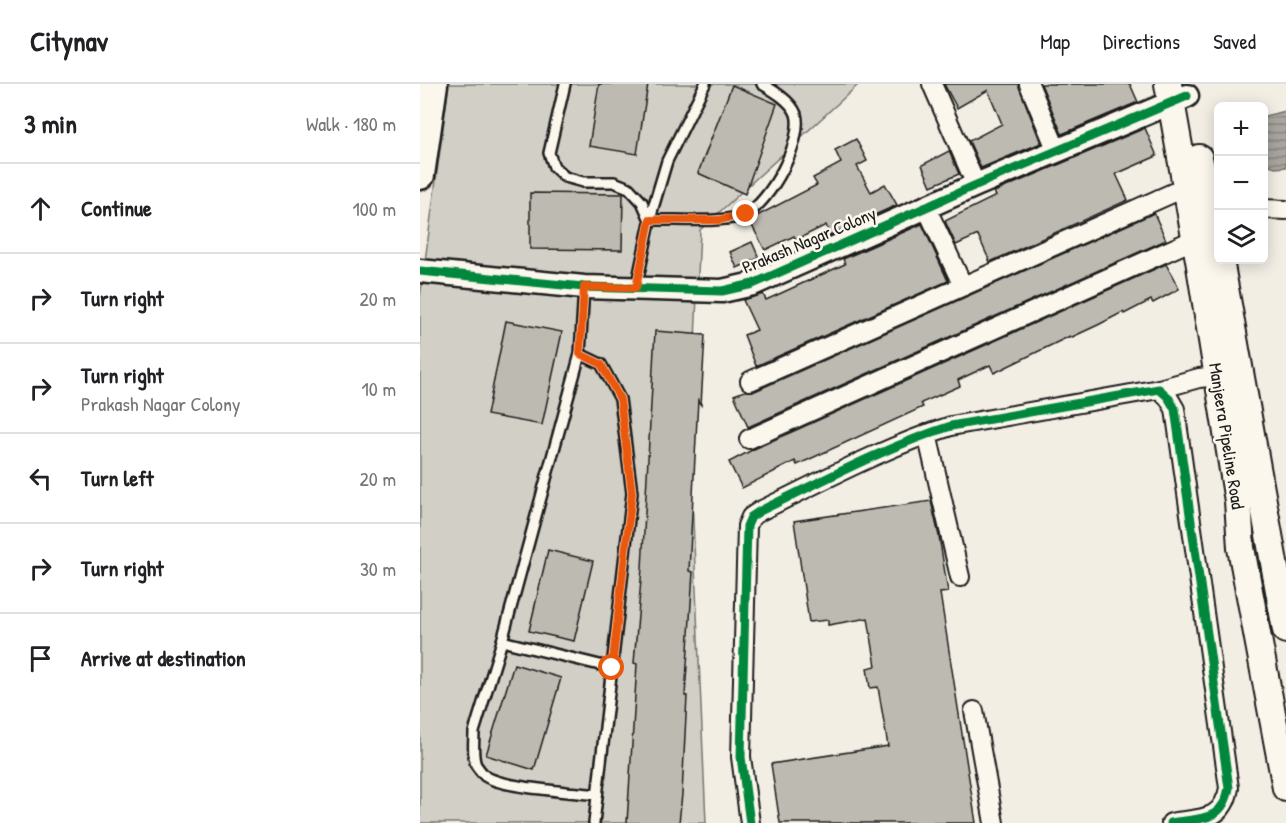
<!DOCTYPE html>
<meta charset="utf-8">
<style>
:root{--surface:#fff;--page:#f6f6f6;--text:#202124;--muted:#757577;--line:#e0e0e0}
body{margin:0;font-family:"Patrick Hand",sans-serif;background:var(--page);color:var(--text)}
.controls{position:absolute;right:18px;top:18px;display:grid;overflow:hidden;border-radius:9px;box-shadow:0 3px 15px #0003}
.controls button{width:54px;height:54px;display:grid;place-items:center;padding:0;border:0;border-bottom:2px solid var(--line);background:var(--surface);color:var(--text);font:30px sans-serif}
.stop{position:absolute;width:18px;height:18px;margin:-14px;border:4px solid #ea580c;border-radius:50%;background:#fff}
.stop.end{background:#ea580c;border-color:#fff;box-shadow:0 2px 6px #0008}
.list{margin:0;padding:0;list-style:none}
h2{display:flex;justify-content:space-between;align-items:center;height:78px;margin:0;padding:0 24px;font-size:26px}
h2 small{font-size:20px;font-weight:400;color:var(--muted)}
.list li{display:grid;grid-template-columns:39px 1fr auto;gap:18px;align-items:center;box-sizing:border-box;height:90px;padding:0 24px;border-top:2px solid var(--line)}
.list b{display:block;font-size:22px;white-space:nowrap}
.list p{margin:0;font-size:20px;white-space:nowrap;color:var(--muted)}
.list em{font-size:20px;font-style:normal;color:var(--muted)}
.icon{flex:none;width:33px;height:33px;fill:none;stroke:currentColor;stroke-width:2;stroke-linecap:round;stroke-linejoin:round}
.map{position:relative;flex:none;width:866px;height:739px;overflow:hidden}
header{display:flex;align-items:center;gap:36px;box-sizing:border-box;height:84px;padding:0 30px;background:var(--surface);border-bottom:2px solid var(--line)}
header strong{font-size:28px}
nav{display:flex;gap:33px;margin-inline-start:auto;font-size:21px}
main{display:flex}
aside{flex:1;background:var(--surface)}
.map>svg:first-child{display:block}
.green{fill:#d2cfc6;stroke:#777671;stroke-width:1.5}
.water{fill:url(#water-rules);stroke:#716f6b;stroke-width:1.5}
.building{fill:#bdbab1;stroke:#1c1c1c;stroke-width:1.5}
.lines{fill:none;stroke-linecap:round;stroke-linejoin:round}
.service-casing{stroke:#1c1c1c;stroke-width:14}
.minor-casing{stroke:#1c1c1c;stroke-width:22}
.tertiary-casing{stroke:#1c1c1c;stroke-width:27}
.secondary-casing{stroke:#1c1c1c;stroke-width:30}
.primary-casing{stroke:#1c1c1c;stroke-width:33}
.service{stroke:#fbf7ec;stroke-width:9}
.minor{stroke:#fbf7ec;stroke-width:18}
.tertiary{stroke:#fbf7ec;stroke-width:22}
.secondary{stroke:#fbf7ec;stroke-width:26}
.primary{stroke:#fbf7ec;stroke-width:28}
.cycleway-casing{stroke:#fbf7ec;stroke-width:13}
.cycleway{stroke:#00873e;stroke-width:9}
.route{stroke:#ea580c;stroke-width:8}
.labels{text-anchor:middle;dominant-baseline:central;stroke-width:5;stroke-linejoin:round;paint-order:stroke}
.street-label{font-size:18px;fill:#1c1c1c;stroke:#fbf7ec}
</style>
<header>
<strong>Citynav</strong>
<nav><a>Map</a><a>Directions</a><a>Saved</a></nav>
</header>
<main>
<aside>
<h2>3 min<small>Walk · 180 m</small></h2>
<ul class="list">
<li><svg class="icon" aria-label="ahead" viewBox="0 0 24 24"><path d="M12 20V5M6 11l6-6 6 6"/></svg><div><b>Continue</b></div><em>100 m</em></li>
<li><svg class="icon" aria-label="right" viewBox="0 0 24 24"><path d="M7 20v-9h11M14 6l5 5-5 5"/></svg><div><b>Turn right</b></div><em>20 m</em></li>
<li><svg class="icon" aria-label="right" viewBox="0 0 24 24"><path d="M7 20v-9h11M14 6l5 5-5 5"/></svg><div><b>Turn right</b><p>Prakash Nagar Colony</p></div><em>10 m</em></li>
<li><svg class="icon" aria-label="left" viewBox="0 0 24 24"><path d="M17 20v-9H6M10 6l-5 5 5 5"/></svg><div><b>Turn left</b></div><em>20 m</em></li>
<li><svg class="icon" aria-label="right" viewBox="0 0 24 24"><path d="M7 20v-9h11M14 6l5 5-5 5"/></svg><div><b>Turn right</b></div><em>30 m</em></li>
<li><svg class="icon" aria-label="arrive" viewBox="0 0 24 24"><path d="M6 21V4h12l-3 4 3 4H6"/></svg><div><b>Arrive at destination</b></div></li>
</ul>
</aside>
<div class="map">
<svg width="866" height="739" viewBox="0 0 866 739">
<defs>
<pattern id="water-rules" width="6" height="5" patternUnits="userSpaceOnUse" patternTransform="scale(1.5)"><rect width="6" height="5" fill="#a9a6a0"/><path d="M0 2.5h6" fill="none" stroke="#898682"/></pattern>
</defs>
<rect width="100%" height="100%" fill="#f2eee4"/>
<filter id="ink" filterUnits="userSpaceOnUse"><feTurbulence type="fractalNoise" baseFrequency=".0167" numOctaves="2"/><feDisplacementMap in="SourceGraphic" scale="12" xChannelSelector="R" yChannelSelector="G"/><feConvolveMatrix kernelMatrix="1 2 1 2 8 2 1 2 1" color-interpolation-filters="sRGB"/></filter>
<g filter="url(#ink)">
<path class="green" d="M29 0H439L280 146 270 366 286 739H0V214Z"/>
<path class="water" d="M866 27V83L855 84 844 77V32Z"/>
<g class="building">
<path d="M179 0H228L217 70 169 62Z"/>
<path d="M524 0H598L621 59 561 84 549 57 582 40 568 6 537 24Z"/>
<path d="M621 0H710L718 18 642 50Z"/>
<path d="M312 1 357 20 325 110 278 89Z"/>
<path d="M725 44 737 72 696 90 708 116 570 178 558 151 536 161 525 137 576 112 574 108Z"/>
<path d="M436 55 447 77 437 82 451 108 465 100 477 121 410 151 406 141 376 156 374 152 345 166 329 136 397 101 393 94 421 79 415 66Z"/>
<path d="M529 67 539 90 511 102 502 81Z"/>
<path d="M110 109 203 110 202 166 110 165Z"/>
<path d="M734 129 746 156 328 343 314 311 325 307H335Z"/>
<path d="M502 140 528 197 336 282 324 251 337 246 323 216 343 210 346 216 425 180 423 175Z"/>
<path d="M332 158 339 174 317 184 310 168Z"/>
<path d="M746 180 759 205 733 219 731 216 704 230 703 228 678 241 650 254V252L574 289 570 281 538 296 540 302 501 319 503 323 377 381 375 377 322 404 309 378 334 365Z"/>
<path d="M86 237 142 248 122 341 67 331Z"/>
<path d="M235 247 285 251 281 321 278 316 269 487 273 488 265 612H267L262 710 259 739H207L217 580 214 579 222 484Z"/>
<path d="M511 417 519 452 528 508 520 509 556 739H360L351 680 468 662 458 603 450 604 447 584 456 582 448 534 408 541V536L389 538 374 437Z"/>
<path d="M128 466 173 477 154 557 109 547Z"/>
<path d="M94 580 141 594 114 686 66 671Z"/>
</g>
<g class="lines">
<defs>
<g id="service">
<path d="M145 0 129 69 134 83 145 93 163 98H194L209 104 222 118 230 136C254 135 307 140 326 130 350 118 384 56 376 30 371 17 354 7 342 0"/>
<path d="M164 203 160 270 82 557 54 648C54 658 52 672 56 681 58 684 63 690 65 692 82 704 154 708 177 711"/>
<path d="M216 204 233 124 247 77 285 0"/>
<path d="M160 270 181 280 200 315 212 409 174 739"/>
<path d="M82 557 192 584"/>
</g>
<g id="minor">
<path d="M512 0 556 101"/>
<path d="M609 0 637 67"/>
<path d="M506 123 543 202"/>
<path d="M844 125 866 126"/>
<path d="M330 297 766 103"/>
<path d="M739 305 779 294 798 292"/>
<path d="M507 350 540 493"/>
<path d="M329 355 775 155"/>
<path d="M554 627 574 739"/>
<path d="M330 739 321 673 327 442 331 433 340 427C402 397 465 363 531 342L739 305 748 313 755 325 809 704C803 738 780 734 751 739"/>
</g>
<path id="tertiary" d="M0 187 164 203 302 207 333 200 556 101 767 12"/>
<g id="secondary">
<path d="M748 0 779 176 818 417 821 464 866 704"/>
<path d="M779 74 798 166"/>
<path d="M800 176 866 546"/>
</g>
<path id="primary" d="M0 91 13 0"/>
</defs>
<use href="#service" class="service-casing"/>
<use href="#minor" class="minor-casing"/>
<use href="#tertiary" class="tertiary-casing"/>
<use href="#secondary" class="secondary-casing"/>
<use href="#primary" class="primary-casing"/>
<use href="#service" class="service"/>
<use href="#minor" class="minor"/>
<use href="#tertiary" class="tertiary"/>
<use href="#secondary" class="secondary"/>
<use href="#primary" class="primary"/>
<defs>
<g id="cycleway">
<path d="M0 187 164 203 302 207 333 200 556 101 767 12"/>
<path d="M330 739 321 673 327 442 331 433 340 427C402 397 465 363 531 342L739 305 748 313 755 325 809 704C803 738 780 734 751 739"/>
</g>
</defs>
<use href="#cycleway" class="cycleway-casing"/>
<use href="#cycleway" class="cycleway"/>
</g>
</g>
<g class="lines" filter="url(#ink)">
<path class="route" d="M192 584 212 409 200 315 181 280 160 270 164 203 216 204 230 136H299L326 130"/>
</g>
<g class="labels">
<g class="street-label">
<text transform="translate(389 156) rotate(-23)">Prakash Nagar Colony</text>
<text transform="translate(807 352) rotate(81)">Manjeera Pipeline Road</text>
</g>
</g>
</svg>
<div class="controls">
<button>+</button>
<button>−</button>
<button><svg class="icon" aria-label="layers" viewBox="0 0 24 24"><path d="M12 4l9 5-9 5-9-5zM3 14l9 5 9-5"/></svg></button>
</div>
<div class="stop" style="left:192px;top:584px"></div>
<div class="stop end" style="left:326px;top:130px"></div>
</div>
</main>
